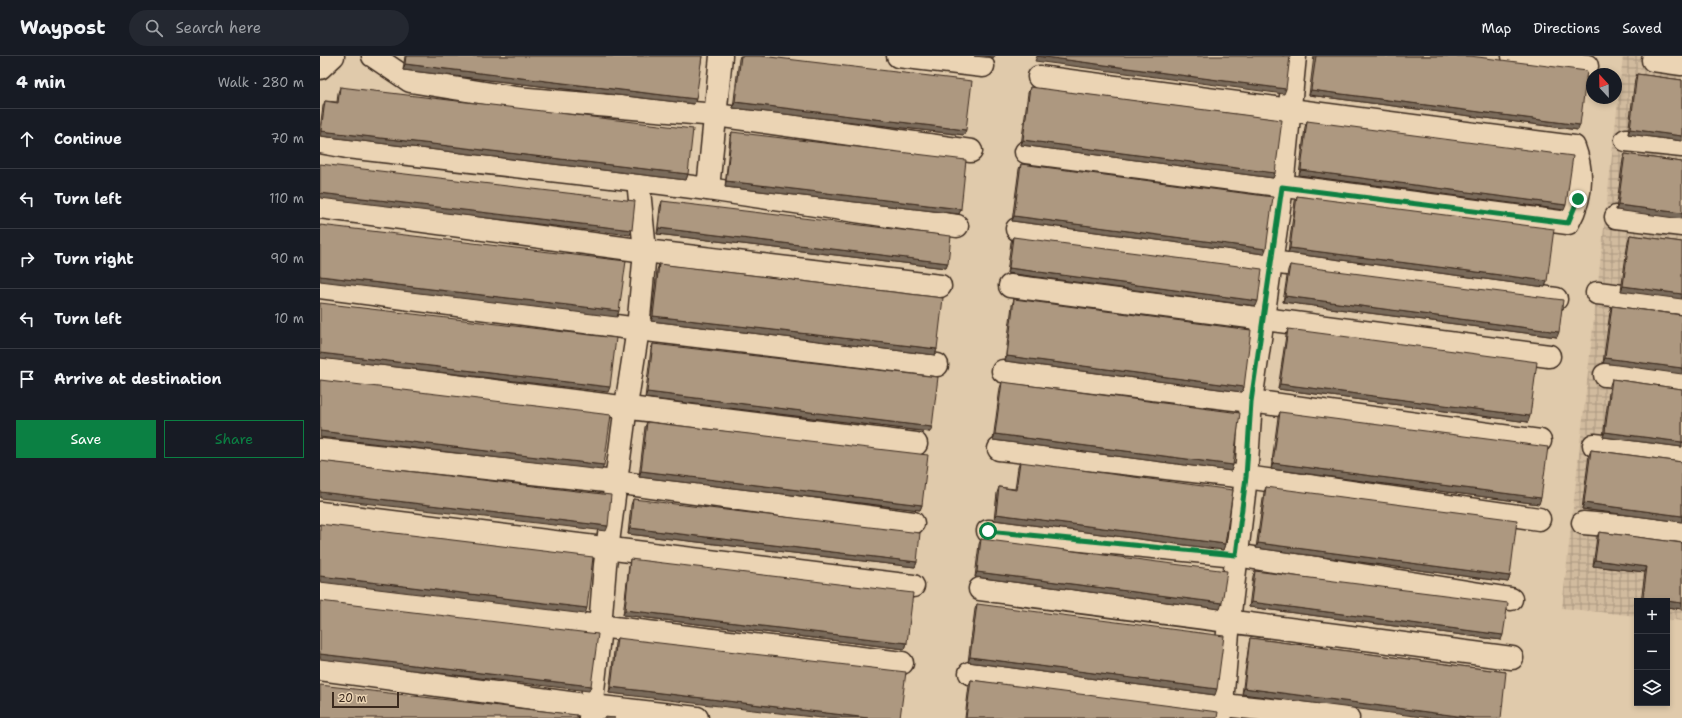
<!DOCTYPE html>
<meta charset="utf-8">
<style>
:root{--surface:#171b24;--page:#242831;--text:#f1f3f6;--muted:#9ea1a6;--line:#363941;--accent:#0b8043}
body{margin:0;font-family:"Shantell Sans",sans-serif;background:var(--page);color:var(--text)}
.controls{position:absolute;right:12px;bottom:12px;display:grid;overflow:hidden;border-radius:0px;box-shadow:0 2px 6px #0003}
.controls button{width:36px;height:36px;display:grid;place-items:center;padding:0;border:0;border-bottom:1px solid var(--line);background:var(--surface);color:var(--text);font:20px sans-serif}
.compass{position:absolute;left:1266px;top:12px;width:36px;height:36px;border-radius:50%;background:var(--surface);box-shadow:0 2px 6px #0003;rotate:338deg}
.scale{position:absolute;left:12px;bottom:10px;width:67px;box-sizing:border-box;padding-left:4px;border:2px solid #3b2a1e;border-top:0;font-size:11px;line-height:14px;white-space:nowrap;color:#3b2a1e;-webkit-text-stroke:3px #ebd4b4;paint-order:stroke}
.stop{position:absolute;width:12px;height:12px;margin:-9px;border:3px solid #0b8043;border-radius:50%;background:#fff}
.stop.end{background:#0b8043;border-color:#fff;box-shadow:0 1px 4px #0008}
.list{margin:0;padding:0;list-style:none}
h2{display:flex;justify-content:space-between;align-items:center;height:52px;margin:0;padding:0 16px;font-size:17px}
h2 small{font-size:13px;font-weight:400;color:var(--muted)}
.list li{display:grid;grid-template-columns:26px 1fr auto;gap:12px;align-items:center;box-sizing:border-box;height:60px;padding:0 16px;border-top:1px solid var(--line)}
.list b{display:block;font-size:15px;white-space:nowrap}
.list em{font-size:13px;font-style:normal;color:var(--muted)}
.actions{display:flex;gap:8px;padding:12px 16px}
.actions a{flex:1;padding:9px 0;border:1px solid var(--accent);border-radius:0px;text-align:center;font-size:14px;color:var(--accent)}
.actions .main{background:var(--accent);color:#fff}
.icon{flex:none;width:22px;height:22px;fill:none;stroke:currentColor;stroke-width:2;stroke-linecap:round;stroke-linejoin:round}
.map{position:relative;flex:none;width:1362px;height:662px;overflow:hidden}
header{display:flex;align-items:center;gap:24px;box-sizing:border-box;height:56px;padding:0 20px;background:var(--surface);border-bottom:1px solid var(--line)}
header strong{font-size:19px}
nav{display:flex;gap:22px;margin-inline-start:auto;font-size:14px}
.search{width:280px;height:36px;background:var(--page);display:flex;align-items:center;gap:10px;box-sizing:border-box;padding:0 14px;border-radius:22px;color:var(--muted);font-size:15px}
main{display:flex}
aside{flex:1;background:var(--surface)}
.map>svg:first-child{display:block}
.industrial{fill:url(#industrial-grid)}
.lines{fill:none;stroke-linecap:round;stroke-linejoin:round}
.minor-casing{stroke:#3b2a1e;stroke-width:25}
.minor{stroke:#ebd4b4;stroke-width:22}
.wall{fill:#95836e;stroke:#3b2a1e}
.shaded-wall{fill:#796a5a;stroke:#3b2a1e}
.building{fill:#ad9880;stroke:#3b2a1e}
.route{stroke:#0b8043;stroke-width:5}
</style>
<header>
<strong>Waypost</strong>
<div class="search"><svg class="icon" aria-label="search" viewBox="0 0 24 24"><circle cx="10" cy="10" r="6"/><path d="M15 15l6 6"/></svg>Search here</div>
<nav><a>Map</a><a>Directions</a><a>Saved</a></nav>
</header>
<main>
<aside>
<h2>4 min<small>Walk · 280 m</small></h2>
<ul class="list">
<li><svg class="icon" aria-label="ahead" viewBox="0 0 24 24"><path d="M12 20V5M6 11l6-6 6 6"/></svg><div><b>Continue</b></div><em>70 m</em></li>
<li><svg class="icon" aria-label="left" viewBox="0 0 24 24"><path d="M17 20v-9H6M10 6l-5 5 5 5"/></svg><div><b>Turn left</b></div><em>110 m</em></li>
<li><svg class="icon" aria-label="right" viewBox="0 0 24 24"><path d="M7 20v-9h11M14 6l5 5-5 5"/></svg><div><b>Turn right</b></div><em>90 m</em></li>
<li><svg class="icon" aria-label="left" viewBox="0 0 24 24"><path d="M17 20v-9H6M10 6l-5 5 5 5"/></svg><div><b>Turn left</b></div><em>10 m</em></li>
<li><svg class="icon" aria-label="arrive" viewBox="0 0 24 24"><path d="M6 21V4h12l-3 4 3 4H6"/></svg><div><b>Arrive at destination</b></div></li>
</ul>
<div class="actions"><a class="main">Save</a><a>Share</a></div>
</aside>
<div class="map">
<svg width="1362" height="662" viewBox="0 0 1362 662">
<defs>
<pattern id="industrial-grid" width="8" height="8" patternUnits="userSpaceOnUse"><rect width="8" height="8" fill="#d1bb9e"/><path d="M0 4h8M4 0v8" fill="none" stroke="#ab9880"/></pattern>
</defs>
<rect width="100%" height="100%" fill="#e0caab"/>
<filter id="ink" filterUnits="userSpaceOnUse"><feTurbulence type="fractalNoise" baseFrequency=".025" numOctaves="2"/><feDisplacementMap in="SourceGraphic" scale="8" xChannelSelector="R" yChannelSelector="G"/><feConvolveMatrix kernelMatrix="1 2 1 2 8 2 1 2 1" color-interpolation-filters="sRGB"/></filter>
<g filter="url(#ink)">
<path class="industrial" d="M1303 0H1362V565L1347 563V545H1317V560L1242 552Z"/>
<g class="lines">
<defs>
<g id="minor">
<path d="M53 0 90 25 196 42 396 59 651 95"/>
<path d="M578 0 663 10"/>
<path d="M1193 0 1267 10"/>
<path d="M1333 4 1362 8"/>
<path d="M0 12 13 0"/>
<path d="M1306 84 1362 90"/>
<path d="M0 86 27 91 318 124"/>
<path d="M706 96 1248 167C1262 142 1264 118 1254 91L719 21"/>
<path d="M388 133 637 170"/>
<path d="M0 151 325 195 620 230"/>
<path d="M1296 161 1362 169"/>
<path d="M697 173 1236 243"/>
<path d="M690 230 1229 300"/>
<path d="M0 231 318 273 617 309"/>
<path d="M1277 237 1362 247"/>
<path d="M0 313 596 388"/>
<path d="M683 315 931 345 1220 385"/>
<path d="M1285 319 1362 325"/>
<path d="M1274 389 1362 398"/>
<path d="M679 393 926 421 1219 463"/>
<path d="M0 394 295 426 593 467"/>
<path d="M0 457 593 530"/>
<path d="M1263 467 1362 475"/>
<path d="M668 475 916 499 1191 543"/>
<path d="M660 533 1192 602"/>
<path d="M0 536 582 607"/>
<path d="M0 613 272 650 377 662"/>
<path d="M650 617 903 649 1028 662"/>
<path d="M901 659 909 565 926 421 931 345 962 131 975 0"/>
<path d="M270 662 280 571 285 509 306 350 318 273 325 195 318 124 388 133 401 0"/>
</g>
</defs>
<use href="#minor" class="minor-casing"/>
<use href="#minor" class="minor"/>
</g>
<g class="wall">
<path d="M85 0H382L374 48 83 14Z"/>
<path d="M420 0H441L644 79 413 52 419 3Z"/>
<path d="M994 0H1150L1258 74 989 39Z"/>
<path d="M1317 18 1362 24V85L1308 78 1315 23Z"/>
<path d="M20 31 368 118 366 124 0 80V72L3 50 5 45 17 46 18 37Z"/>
<path d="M710 31 955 117 953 122 701 89 708 37Z"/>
<path d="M987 65 1244 154 979 119 985 71Z"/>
<path d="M412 76 641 153 639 158 405 131 410 81Z"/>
<path d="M1305 98 1362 106 1296 154 1303 103Z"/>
<path d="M701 108 944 198 692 165 699 113Z"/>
<path d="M977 140 1227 225 1225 231 968 197 975 145Z"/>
<path d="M342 145 628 207 626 212 337 178 340 151Z"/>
<path d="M1310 179 1362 186 1301 235 1308 185Z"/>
<path d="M693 181 936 250 687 217 691 186Z"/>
<path d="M339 208 617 293 615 299 331 265 337 214Z"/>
<path d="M970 209 1237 281 963 246 968 214Z"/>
<path d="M694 243 924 331 922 336 685 305 692 249Z"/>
<path d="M1292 250 1362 259 1283 307 1290 256Z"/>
<path d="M968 273 1208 366 958 333 966 279Z"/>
<path d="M333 288 610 376 325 342 331 293Z"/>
<path d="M1292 323 1362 333V391L1283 381 1290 329Z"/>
<path d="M682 326 913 409 911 415 673 384 680 332Z"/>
<path d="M960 356 1219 448 951 413 958 361Z"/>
<path d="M327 366 602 449 600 454 319 421 325 371Z"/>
<path d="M1271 394 1362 406V466L1262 453 1269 399Z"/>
<path d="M700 406 905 488 903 494 674 464 677 437 679 431 695 433 698 411Z"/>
<path d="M946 431 1190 520 1188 526 936 492 944 436Z"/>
<path d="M313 443 597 506 595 511 308 478 311 449Z"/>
<path d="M1279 476 1362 487V553L1347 551V545H1321L1325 516 1273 510 1277 481Z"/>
<path d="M661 483 900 553 655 521 659 488Z"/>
<path d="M310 503 587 587 585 593 303 559 309 509Z"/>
<path d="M935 515 1181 584 929 551 933 520Z"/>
<path d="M657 548 895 639 648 606 655 553Z"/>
<path d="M297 582 580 662 289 637 295 587Z"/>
<path d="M930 582 1186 616 922 638 929 587Z"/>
<path d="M651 624 897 662H645L649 629Z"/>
</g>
<g class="shaded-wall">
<path d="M654 0H675L674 2Z"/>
<path d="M717 0 966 33 964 38 715 5Z"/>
<path d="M85 8 376 43 374 48 83 14Z"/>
<path d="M991 34 1260 69 1258 74 989 39Z"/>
<path d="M415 46 646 74 644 79 413 52Z"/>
<path d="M1310 73 1362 80V85L1308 78Z"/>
<path d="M1 75 368 118 366 124 0 80Z"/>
<path d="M703 84 955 117 953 122 701 89Z"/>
<path d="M981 114 1246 149 1244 154 979 119Z"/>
<path d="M406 125 641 153 639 158 405 131Z"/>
<path d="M0 137 312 174 310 179 0 142Z"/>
<path d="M1298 149 1362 157V163L1296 154Z"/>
<path d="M694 160 946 193 944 198 692 165Z"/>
<path d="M339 172 628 207 626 212 337 178Z"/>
<path d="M970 192 1227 225 1225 231 968 197Z"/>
<path d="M689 212 938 245 936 250 687 217Z"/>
<path d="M0 220 299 255 297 261 0 225Z"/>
<path d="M1303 230 1362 238V243L1301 235Z"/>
<path d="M965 240 1239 276 1237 281 963 246Z"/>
<path d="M333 260 617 293 615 299 331 265Z"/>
<path d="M0 297 290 331 288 336 0 302Z"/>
<path d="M687 300 924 331 922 336 685 305Z"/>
<path d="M1285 302 1362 312V318L1283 307Z"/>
<path d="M960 328 1210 360 1208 366 958 333Z"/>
<path d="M327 336 612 371 610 376 325 342Z"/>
<path d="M0 375 284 409 282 414 0 381Z"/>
<path d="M1285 376 1362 386V391L1283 381Z"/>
<path d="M675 378 913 409 911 415 673 384Z"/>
<path d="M953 407 1221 442 1219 448 951 413Z"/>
<path d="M321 415 602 449 600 454 319 421Z"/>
<path d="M0 436 288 470 286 475 0 442Z"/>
<path d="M1264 447 1362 460V466L1262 453Z"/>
<path d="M676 458 905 488 903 494 674 464Z"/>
<path d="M310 472 597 506 595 511 308 478Z"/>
<path d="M938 487 1190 520 1188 526 936 492Z"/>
<path d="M1275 504 1327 511 1325 516 1273 510Z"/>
<path d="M657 516 902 547 900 553 655 521Z"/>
<path d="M0 520 267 552 265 558 0 526Z"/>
<path d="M1323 542 1344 545H1322Z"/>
<path d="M1347 545 1362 547V553L1347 551Z"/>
<path d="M931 546 1183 579 1181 584 929 551Z"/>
<path d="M305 554 587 587 585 593 303 559Z"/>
<path d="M0 598 271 630 269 635 0 603Z"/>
<path d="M650 601 897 633 895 639 648 606Z"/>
<path d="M291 631 548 662H501L289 637Z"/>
<path d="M924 632 1153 662H1110L922 638Z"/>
</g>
<g class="building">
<path d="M86 0H382L376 43 85 8Z"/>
<path d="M421 0H441L652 25 646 74 415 46Z"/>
<path d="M717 0H970L966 33Z"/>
<path d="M996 0H1150L1267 15 1260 69 991 34Z"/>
<path d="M1317 18 1362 24V80L1310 73Z"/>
<path d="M20 31 373 73 368 118 1 75 5 45 18 47Z"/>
<path d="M710 31 962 64 955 117 703 84Z"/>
<path d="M987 65 1253 100 1246 149 981 114Z"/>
<path d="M412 76 646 104 641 153 406 125Z"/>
<path d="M1305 98 1362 106V157L1298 149Z"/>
<path d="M0 108 315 145 312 174 0 137Z"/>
<path d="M701 108 953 141 946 193 694 160Z"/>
<path d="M977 140 1234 173 1227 225 970 192Z"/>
<path d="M342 145 631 180 628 207 339 172Z"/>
<path d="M0 169 306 205 299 255 0 220Z"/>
<path d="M1310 179 1362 186V238L1303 230Z"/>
<path d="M693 181 942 213 938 245 689 212Z"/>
<path d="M339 208 623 242 617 293 333 260Z"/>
<path d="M970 209 1243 244 1239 276 965 240Z"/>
<path d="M694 243 931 274 924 331 687 300Z"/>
<path d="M0 247 296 282 290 331 0 297Z"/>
<path d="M1292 250 1362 259V312L1285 302Z"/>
<path d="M968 273 1217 306 1210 360 960 328Z"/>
<path d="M333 288 618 321 612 371 327 336Z"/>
<path d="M1292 323 1362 333V386L1285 376Z"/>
<path d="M0 324 291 359 284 409 0 375Z"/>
<path d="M682 326 920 357 913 409 675 378Z"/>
<path d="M960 356 1228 391 1221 442 953 407Z"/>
<path d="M327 366 608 399 602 449 321 415Z"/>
<path d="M1271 394 1362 406V460L1264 447Z"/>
<path d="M0 405 291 439 288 470 0 436Z"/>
<path d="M700 406 913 434 905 488 676 458 679 431 696 434Z"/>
<path d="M946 431 1197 464 1190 520 938 487Z"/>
<path d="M313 443 600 477 597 506 310 472Z"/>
<path d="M0 468 273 501 267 552 0 520Z"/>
<path d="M1279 476 1362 487V547L1323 542 1327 511 1275 504Z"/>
<path d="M661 483 907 515 902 547 657 516Z"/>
<path d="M310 503 593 537 587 587 305 554Z"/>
<path d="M935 515 1188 547 1183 579 931 546Z"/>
<path d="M0 545 278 578 271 630 0 598Z"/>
<path d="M657 548 904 580 897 633 650 601Z"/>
<path d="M297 582 586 616 580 662H548L291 631Z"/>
<path d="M930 582 1186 616 1181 662H1153L924 632Z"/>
<path d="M651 624 898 656 897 662H646Z"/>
<path d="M0 629 257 659V662H0Z"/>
<path d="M284 661 295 662H284Z"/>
</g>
</g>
<g class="lines" filter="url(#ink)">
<path class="route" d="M668 475 916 499 926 421 931 346 962 131 1248 167 1258 143"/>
</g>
</svg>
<div class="controls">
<button>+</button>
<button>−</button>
<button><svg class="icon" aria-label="layers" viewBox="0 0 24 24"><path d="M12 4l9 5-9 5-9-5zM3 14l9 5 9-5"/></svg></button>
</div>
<svg class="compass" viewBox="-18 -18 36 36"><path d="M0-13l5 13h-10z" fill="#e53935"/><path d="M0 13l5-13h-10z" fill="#9ea1a6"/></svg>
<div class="scale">20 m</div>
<div class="stop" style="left:668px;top:475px"></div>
<div class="stop end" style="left:1258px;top:143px"></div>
</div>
</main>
